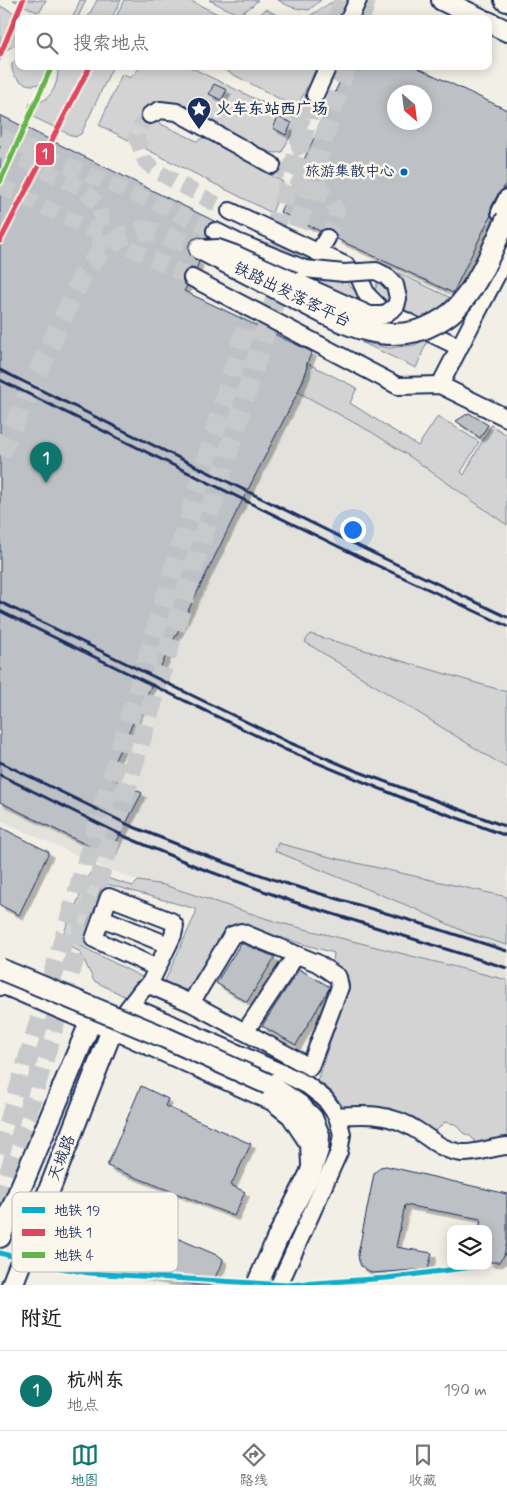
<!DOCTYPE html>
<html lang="zh">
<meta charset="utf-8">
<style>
:root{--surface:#fff;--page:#f6f6f6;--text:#222;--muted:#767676;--line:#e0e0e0;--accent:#0f766e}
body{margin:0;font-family:Mynerve,"LXGW WenKai TC",sans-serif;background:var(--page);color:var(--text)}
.controls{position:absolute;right:15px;bottom:15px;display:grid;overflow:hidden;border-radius:10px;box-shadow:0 2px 12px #0003}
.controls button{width:45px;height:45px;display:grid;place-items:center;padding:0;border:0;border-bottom:1px solid var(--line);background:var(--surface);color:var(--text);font:25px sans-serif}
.compass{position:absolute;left:387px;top:85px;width:45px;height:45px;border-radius:50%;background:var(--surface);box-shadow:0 2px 12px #0003;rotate:152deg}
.you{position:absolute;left:352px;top:529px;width:18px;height:18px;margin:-12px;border:4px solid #fff;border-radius:50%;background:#1a73e8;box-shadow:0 0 0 8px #1a73e833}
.badge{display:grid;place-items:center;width:32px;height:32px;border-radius:50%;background:var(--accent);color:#fff;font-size:16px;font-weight:700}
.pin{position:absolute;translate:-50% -41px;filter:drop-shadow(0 1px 2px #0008)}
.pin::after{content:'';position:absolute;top:26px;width:18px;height:15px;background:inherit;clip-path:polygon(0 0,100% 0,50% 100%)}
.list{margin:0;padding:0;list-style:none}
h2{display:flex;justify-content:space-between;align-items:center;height:65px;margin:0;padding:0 20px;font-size:21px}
h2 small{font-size:16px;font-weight:400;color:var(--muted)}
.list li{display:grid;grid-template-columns:32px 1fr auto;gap:15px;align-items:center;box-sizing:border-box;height:80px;padding:0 20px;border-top:1px solid var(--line)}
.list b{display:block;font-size:19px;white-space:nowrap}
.list p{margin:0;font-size:16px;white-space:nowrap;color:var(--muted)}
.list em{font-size:16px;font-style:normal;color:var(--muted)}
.icon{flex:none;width:28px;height:28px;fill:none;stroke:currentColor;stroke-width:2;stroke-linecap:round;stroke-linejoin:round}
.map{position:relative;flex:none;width:507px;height:1285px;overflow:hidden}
.search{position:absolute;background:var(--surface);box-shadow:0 2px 12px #0003;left:15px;right:15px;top:15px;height:55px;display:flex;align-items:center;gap:12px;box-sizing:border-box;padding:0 18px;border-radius:10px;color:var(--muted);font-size:19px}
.sheet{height:145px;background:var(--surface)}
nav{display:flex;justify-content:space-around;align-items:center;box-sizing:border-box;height:70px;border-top:1px solid var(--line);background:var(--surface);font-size:14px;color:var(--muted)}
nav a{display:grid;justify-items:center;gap:2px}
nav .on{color:var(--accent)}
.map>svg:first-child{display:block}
.built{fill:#e2e1dc}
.green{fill:#d2d3d2;stroke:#768198}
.building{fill:#bdc0c4;stroke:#1b2f5e;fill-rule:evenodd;filter:url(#shadow)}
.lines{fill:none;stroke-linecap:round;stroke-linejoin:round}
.minor-tunnel{stroke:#c7c9cb;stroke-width:16;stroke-dasharray:16 8;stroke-linecap:butt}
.major-tunnel{stroke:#c7c9cb;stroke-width:20;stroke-dasharray:20 10;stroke-linecap:butt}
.minor-casing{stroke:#1b2f5e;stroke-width:20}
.major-casing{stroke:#1b2f5e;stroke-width:24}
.minor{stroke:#fbf7ec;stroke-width:16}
.major{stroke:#fbf7ec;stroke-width:20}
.rail{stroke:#1b2f5e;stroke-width:3}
.minor-bridge-casing{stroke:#1b2f5e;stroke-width:20;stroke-linecap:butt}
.major-bridge-casing{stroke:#1b2f5e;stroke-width:24;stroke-linecap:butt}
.minor-bridge{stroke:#fbf7ec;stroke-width:16}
.major-bridge{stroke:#fbf7ec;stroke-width:20}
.metro-1-casing{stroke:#fbf7ec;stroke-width:9}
.metro-2-casing{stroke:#fbf7ec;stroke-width:9}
.metro-3-casing{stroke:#fbf7ec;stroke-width:9}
.metro-1{stroke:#08adcb;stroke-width:5}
.metro-2{stroke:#df4661;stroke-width:5}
.metro-3{stroke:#63b44b;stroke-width:5}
.bus-dot{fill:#0065bd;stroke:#fbf7ec;stroke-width:2}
.labels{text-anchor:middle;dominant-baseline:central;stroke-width:5;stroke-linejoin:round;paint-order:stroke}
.bus-label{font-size:15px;fill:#1b2f5e;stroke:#fbf7ec;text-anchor:end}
.poi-label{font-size:16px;font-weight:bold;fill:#1b2f5e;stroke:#fbf7ec;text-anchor:start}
.street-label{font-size:16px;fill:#1b2f5e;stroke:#fbf7ec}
.key{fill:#fbf7ec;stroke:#b8bbc1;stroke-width:1}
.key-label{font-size:14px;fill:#1b2f5e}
.line-badge{stroke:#fbf7ec;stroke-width:2}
.badge-label{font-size:14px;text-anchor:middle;font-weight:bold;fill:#fff}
</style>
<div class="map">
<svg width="507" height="1285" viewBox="0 0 507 1285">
<defs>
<filter id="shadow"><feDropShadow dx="4.5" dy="4.5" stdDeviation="0" flood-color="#0004"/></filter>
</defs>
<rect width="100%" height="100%" fill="#f2efe6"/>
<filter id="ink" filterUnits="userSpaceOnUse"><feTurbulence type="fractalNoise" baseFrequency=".02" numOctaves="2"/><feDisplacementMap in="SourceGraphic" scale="10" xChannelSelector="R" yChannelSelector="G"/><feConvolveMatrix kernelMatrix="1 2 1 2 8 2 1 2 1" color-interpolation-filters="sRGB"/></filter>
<g filter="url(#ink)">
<path class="built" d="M0 222 306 372 350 403 461 473 507 507V998L138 881 91 862 0 820Z"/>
<g class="green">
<path d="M13 0H35L38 1 39 0H46L41 10 37 12Z"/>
<path d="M80 0H86L77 19H72Z"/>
<path d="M97 0H121L111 19H87Z"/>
<path d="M124 0H189L228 19H115Z"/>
<path d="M209 0H258C252 7 246 11 237 14Z"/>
<path d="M278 0H321L309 10C297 9 288 7 278 0Z"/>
<path d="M348 1 339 19H305L330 3Z"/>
<path d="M0 6 27 19H19V43L6 50 0 61Z"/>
<path d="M266 9 284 19H255Z"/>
<path d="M19 58V66H47C53 95 9 88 12 64Z"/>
<path d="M58 66H113L81 134 75 137 27 114 30 103C51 105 59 83 58 66Z"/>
<path d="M139 66H188L292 117 297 123 295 127 282 152 276 153 269 152 172 104 148 109 136 119 147 123 150 119 197 141 204 137 283 182 272 213 99 125 122 74 130 78 138 70Z"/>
<path d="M217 66H317L297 108Z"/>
<path d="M382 265 449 297C444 307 431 313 421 319L385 303 380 299 375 291Z"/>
<path d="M299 274 345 280 370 308Z"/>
<path d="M428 339 416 368 361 342 389 348 414 345Z"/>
<path d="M307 363 357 388 350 403 418 446 438 416 479 442 461 472 464 475 491 425 507 435V525L409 456 373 433 298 392 306 373Z"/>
<path d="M310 634 507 692V768L305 642Z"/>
<path d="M278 843 330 857 507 897V945L467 933 418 910 275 851Z"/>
<path d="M90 873 133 886 138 881 164 885 277 922 507 980V1142L474 1146 475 1141 470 1136 463 1133 455 1124 445 1122 437 1130 427 1132 346 1112C337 1097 332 1090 317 1081L347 991 333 965 334 953 240 926 189 996 163 985 196 913V909L103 883 79 945 142 977 130 999 94 981 80 952 60 941Z"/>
</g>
<g class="building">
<path d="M347 66H414L507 110V181L503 189 498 194 491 208V215L453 293 337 239 336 234 332 229 327 228 320 231 280 212ZM394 92H424V122H394Z"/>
<path d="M214 84 227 90 221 100 209 94Z"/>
<path d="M0 115 214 221 209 223 206 227 205 232 209 239 199 237 193 239 189 244 188 249 190 255 199 262 196 269 191 268 186 270 183 273 182 279 187 286 184 291 312 352 307 363 306 372 298 392 237 511 107 776 142 793 109 856 0 802Z"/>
<path d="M278 117 292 123 286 135 273 128Z"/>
<path d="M469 413 488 425 480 438 456 421Z"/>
<path d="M0 827 49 852 19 915 0 905Z"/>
<path d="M241 943 275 957 247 1002 216 983Z"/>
<path d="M299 969 330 987 296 1045 262 1026Z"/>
<path d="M141 1086 168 1099 165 1106 251 1144 231 1185 245 1192 234 1216 107 1166Z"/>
<path d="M386 1166 507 1194V1241L504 1256 499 1262H488V1229H479L481 1219 405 1205 396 1247 432 1253 428 1269 372 1273 361 1266 359 1261 358 1254 374 1174 380 1167Z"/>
<path d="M95 1205 102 1206 219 1256 223 1259 222 1264 211 1285H197L94 1269 86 1267 81 1234 92 1208Z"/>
</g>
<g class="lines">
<g class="minor-tunnel">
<path d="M315 95C311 104 299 123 298 131 295 153 315 181 328 197"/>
<path d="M150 115 141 125 136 136 145 161 155 170 212 202 230 211"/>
<path d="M0 136 175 212 215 231"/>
<path d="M0 149 83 189 99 205 103 228 98 255"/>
<path d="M272 165 328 197 337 210 334 223 327 238"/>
<path d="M0 186 192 278"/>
</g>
<g class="major-tunnel">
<path d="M338 19 343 0"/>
<path d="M360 19 366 0"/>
<path d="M0 455 82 276 98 255 120 237 143 230 164 235 200 249"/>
<path d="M0 1153 320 78"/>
<path d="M0 1203 346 66"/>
</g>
<defs>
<g id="minor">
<path d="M349 19 358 0"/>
<path d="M315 95 328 66"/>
<path d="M150 115 160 110 177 112 272 165"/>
<path d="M230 211 347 266 359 277 367 295 381 309 459 347"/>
<path d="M500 212 507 198"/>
<path d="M215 231 237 242 305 269"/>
<path d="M318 253 327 238"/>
<path d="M192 278 398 386 440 385 507 418"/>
<path d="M440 385 507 255"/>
<path d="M102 918 168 945"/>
<path d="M149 985 173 935 175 926 171 921 109 897 94 939 157 968"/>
<path d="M0 987H6L90 1023 112 1030 272 1102 290 1116 309 1145 310 1164"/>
<path d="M131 1006 289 1076 307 1085 325 1099 337 1116 342 1134 339 1152 279 1285"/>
<path d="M113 1028 142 990 149 985 191 1003 310 1067 340 987 338 977 317 963 241 932 232 935 191 1003"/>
<path d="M245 1032 296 955"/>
<path d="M337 1116C367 1114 391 1113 418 1131 432 1140 443 1151 462 1153 475 1154 493 1147 507 1146"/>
</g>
<g id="major">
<path d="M442 0 481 19"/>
<path d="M505 0 507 1"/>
<path d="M488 22 507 31"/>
<path d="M0 1237 90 1023"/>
<path d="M12 1285 112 1030"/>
<path d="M257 1285 278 1237 310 1174 318 1150 319 1135 312 1118 299 1105 268 1084"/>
</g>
</defs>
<use href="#minor" class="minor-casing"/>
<use href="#major" class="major-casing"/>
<use href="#minor" class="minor"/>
<use href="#major" class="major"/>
<g class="rail">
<path d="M0 370 375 554 507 617"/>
<path d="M0 380 372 563 507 626"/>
<path d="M0 602 288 742 354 770 507 827"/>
<path d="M0 611 286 750 405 799 507 836"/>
<path d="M0 762 131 826 212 858 284 883 416 922 507 951"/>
<path d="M0 775 126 837 200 868 294 902 507 968"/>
</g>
<defs>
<path id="minor-bridge" d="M202 249 218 248 235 254 370 315H384L396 306 398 298 395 285 386 276 376 271 344 273 305 269"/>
<g id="major-bridge">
<path d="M200 249C229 264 258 279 287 294 334 318 384 352 436 323 445 318 454 312 460 304 481 280 493 247 507 218"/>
<path d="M0 969 166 1038 268 1084"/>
</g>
</defs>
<use href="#minor-bridge" class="minor-bridge-casing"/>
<use href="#major-bridge" class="major-bridge-casing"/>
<use href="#minor-bridge" class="minor-bridge"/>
<use href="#major-bridge" class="major-bridge"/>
<defs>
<path id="metro-1" d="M0 1253 45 1265 89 1273 287 1285 387 1278 480 1266"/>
<g id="metro-2">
<path d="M0 55 23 0"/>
<path d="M0 241 90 66"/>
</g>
<path id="metro-3" d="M0 182 52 66"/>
</defs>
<use href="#metro-1" class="metro-1-casing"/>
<use href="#metro-2" class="metro-2-casing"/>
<use href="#metro-3" class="metro-3-casing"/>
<use href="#metro-1" class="metro-1"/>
<use href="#metro-2" class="metro-2"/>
<use href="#metro-3" class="metro-3"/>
</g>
</g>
<defs>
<symbol id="sight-pin" viewBox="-11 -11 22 30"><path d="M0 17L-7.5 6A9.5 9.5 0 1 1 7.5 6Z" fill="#1b2f5e" stroke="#fbf7ec"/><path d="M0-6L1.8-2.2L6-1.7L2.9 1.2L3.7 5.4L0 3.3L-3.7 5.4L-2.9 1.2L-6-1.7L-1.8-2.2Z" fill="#fff"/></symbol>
</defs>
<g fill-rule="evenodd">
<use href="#sight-pin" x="185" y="95" width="28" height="38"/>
</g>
<circle class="bus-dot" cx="404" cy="172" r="4.5"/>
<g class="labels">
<g class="bus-label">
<text x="395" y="172">旅游集散中心</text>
</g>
<g class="poi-label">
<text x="216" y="109">火车东站西广场</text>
</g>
<g class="street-label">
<text transform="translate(292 295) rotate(26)">铁路出发落客平台</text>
<text transform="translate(62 1158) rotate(-69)">天城路</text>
</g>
</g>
<rect x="12" y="1192" width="166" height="80" rx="8" class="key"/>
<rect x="22" y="1207" width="23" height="6" fill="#08adcb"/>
<rect x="22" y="1229" width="23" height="7" fill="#df4661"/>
<rect x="22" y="1252" width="23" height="6" fill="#63b44b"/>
<g class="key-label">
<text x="54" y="1215">地铁 19</text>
<text x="54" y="1237">地铁 1</text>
<text x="54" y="1260">地铁 4</text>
</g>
<rect class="line-badge" x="35" y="142" width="20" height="24" rx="5" fill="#df4661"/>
<g class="badge-label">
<text x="45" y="158">1</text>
</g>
</svg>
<div class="controls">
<button><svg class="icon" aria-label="layers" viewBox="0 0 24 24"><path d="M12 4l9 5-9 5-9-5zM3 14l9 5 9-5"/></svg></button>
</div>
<svg class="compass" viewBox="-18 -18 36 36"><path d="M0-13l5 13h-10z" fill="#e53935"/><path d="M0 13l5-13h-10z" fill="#767676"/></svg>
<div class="you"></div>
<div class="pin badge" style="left:46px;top:483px">1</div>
<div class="search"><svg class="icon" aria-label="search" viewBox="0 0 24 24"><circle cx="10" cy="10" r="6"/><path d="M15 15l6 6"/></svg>搜索地点</div>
</div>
<section class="sheet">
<h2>附近<small></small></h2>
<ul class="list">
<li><span class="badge">1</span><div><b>杭州东</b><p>地点</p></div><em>190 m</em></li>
</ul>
</section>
<nav>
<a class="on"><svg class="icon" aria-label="map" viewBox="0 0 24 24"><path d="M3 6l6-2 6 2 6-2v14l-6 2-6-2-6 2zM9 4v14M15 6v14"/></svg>地图</a>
<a><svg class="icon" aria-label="directions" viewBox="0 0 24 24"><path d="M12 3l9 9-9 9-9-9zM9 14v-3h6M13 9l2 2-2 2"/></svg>路线</a>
<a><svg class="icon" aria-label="saved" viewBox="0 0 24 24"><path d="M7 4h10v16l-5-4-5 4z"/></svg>收藏</a>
</nav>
